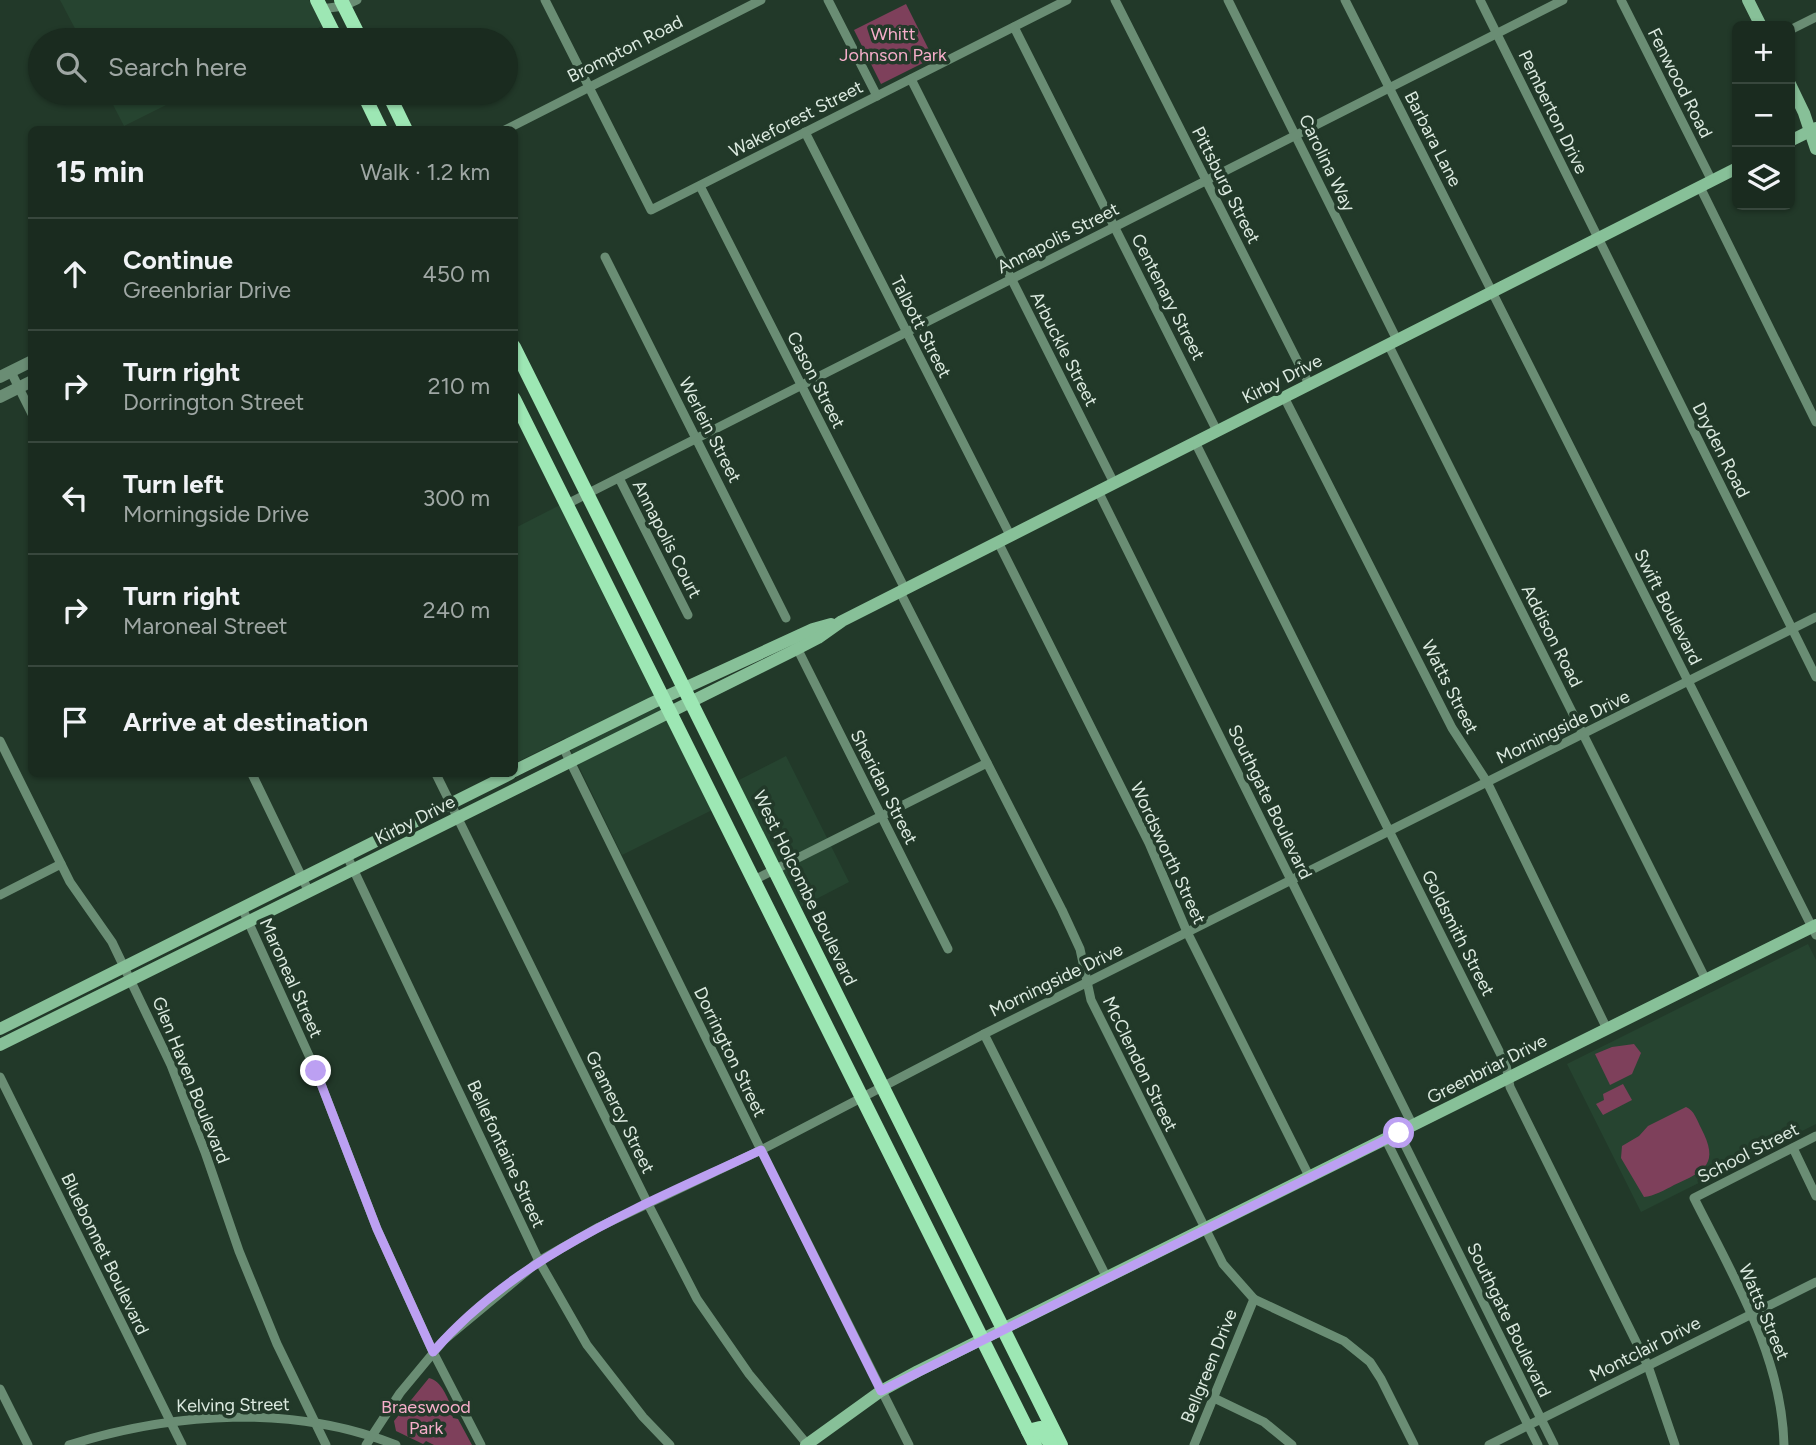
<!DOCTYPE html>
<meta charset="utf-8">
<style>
:root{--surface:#1a2b1f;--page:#233328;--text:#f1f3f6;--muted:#9fa7a4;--line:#38473d}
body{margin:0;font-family:Figtree,sans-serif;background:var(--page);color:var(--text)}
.controls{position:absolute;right:21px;top:21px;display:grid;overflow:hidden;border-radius:10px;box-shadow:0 2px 5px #0004}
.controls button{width:63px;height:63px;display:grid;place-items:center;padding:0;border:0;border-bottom:2px solid var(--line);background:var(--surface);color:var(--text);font:35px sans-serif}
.stop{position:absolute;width:21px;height:21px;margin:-16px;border:5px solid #bca0f2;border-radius:50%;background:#fff}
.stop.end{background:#bca0f2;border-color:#fff;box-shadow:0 2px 7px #0008}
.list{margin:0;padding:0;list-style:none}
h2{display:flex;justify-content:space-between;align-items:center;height:91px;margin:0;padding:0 28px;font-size:30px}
h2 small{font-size:23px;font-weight:400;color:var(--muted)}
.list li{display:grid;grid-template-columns:46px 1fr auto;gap:21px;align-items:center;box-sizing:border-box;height:112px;padding:0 28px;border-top:2px solid var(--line)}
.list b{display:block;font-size:26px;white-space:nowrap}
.list p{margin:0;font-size:23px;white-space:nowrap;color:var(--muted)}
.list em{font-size:23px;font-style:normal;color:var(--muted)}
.icon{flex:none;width:38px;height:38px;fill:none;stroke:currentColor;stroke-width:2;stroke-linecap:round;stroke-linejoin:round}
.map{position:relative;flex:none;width:1816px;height:1445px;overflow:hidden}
.search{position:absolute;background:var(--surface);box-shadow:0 2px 5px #0004;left:28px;top:28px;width:490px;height:77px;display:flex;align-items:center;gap:18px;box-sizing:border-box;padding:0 24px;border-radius:38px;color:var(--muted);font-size:26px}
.panel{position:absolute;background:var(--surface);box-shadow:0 2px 5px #0004;left:28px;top:126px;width:490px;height:651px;border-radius:10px}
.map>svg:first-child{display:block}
.built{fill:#264430}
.green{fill:#7e405b}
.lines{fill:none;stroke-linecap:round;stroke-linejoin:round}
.minor{stroke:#6a8d74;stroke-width:9}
.tertiary{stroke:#6a8d74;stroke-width:12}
.secondary{stroke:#87c098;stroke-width:12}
.primary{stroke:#9de7b4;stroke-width:14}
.route{stroke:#bca0f2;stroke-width:9}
.labels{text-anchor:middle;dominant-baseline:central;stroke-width:7;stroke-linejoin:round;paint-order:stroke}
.park-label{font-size:18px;fill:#f6aeca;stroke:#223929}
.street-label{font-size:18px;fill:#dceae0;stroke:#223929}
</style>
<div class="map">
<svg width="1816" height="1445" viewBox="0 0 1816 1445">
<rect width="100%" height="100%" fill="#223929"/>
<g class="built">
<path d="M60 0H309L322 26 294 40H81Z"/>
<path d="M107 93H190L124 126Z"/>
<path d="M560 505 714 809 622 855 565 738 515 763V528Z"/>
<path d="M786 756 849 882 799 908 737 781Z"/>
<path d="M1808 944 1816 960V1124L1641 1212 1567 1064Z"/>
</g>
<g class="green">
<path d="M906 4 933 58 881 84 854 30Z"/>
<path d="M1634 1044 1641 1053 1632 1074 1610 1085 1595 1054 1612 1047Z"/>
<path d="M1623 1084 1632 1100 1603 1115 1596 1104 1604 1100 1603 1094Z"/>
<path d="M1686 1107C1694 1110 1697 1120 1701 1128 1720 1164 1705 1171 1674 1185 1665 1190 1654 1196 1644 1197L1621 1158 1622 1146 1639 1136 1648 1126Z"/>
<path d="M429 1378C442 1381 447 1398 453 1409L451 1412 453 1418 458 1419 472 1445H434L426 1441 423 1444 396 1431 394 1421Z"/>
</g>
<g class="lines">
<g class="minor">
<path d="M545 0 651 210 1067 0"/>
<path d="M828 0 877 96"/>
<path d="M1115 0 1309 384"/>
<path d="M1228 0 1397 340"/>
<path d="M1345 0 1816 935"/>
<path d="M1480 0 1816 677"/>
<path d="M1621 0 1712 181"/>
<path d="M321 9 344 6 357 0"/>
<path d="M1014 27 1217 431"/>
<path d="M1790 30 1816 17"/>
<path d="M911 79 1114 483"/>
<path d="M505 130 761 0"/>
<path d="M805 132 1010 535"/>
<path d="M700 186 905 589"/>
<path d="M1700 187 1816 422"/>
<path d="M605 257 786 618"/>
<path d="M1388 344 1706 980"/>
<path d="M11 372 32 414"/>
<path d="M1284 397 1452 728 1487 782 1607 1029"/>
<path d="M1195 442 1506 1065 1510 1087 1648 1366 1675 1445"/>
<path d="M619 478 688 615"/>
<path d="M1098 491 1413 1126"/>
<path d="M567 504 1563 0"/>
<path d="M998 542 1149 843 1187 932 1310 1178"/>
<path d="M900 592 1062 910 1080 949 1091 1000 1223 1264 1254 1299 1344 1341 1370 1362 1381 1379 1414 1445"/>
<path d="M795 644 948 949"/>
<path d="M0 741 70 882 112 942 171 1065 205 1152 239 1251 277 1344 326 1445"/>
<path d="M563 747 761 1150 909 1445"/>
<path d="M252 774 309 892"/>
<path d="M436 774 648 1204 697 1299 749 1374 807 1444"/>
<path d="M347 856 539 1261 587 1345 643 1417 670 1445"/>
<path d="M754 880 987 763"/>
<path d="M0 895 61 864"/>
<path d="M242 908 316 1071 377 1229 433 1352 481 1445"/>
<path d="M984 1034 1107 1278"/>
<path d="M0 1077 182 1445"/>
<path d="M1399 1133 1554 1445"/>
<path d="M1386 1140 1538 1445"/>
<path d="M1793 1148 1816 1196"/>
<path d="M0 1389 28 1445"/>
<path d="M1214 1398 1264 1422 1292 1445"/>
<path d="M69 1445C174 1412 292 1404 396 1445"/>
<path d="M366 1445 400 1393 444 1340 539 1261 599 1227 761 1150 984 1034 1816 617"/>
<path d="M1194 1445 1254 1299"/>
<path d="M1489 1445 1816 1282"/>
<path d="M1784 1445C1782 1356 1733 1276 1694 1198L1816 1136"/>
</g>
<g class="tertiary">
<path d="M0 377 32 361"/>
<path d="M0 397 32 381"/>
</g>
<g class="secondary">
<path d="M1748 0 1761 26"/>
<path d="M1790 84 1804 113 1816 149"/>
<path d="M1790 141 1816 128"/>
<path d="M514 771 652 703 813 629 831 624"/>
<path d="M0 1029 510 774"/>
<path d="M0 1045 797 649 818 638 842 621 1737 168"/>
<path d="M806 1445 881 1391 918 1371 1816 925"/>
</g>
<g class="primary">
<path d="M317 0 337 40"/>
<path d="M341 0 361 40"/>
<path d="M363 93 381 130"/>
<path d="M388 93 406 130"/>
<path d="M514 347 1061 1445"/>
<path d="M514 399 1035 1445"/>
<path d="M1028 1431 1040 1428 1051 1445"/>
</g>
</g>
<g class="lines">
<path class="route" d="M316 1071 377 1229 433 1352C519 1253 645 1205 761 1150L881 1391 1399 1133"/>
</g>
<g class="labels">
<g class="park-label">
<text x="893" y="34">Whitt<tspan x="893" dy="21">Johnson Park</tspan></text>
<text x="426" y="1407">Braeswood<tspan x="426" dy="21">Park</tspan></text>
</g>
<g class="street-label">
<text transform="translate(625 49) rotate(-27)">Brompton Road</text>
<text transform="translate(1680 83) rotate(63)">Fenwood Road</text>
<text transform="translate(1553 112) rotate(64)">Pemberton Drive</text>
<text transform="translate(796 119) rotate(-27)">Wakeforest Street</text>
<text transform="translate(1433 139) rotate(63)">Barbara Lane</text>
<text transform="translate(1327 163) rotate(64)">Carolina Way</text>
<text transform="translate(1226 185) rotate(63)">Pittsburg Street</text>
<text transform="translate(1058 238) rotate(-27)">Annapolis Street</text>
<text transform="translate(1168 297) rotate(63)">Centenary Street</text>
<text transform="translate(921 327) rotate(63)">Talbott Street</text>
<text transform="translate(1064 349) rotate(63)">Arbuckle Street</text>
<text transform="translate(1282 379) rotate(-27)">Kirby Drive</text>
<text transform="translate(816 380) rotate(63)">Cason Street</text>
<text transform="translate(710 430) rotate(63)">Werlein Street</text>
<text transform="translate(1721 450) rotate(63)">Dryden Road</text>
<text transform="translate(667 539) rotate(63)">Annapolis Court</text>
<text transform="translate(1668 607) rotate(63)">Swift Boulevard</text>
<text transform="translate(1552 636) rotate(63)">Addison Road</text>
<text transform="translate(1450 687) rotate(63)">Watts Street</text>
<text transform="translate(1563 727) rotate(-26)">Morningside Drive</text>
<text transform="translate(884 787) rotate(63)">Sheridan Street</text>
<text transform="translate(1270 802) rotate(64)">Southgate Boulevard</text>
<text transform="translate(415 820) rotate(-27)">Kirby Drive</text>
<text transform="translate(1168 853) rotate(65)">Wordsworth Street</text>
<text transform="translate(805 888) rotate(64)">West Holcombe Boulevard</text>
<text transform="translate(1458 933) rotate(63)">Goldsmith Street</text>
<text transform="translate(291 978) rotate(66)">Maroneal Street</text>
<text transform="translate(1056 980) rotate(-26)">Morningside Drive</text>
<text transform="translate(730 1052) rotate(64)">Dorrington Street</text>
<text transform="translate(1140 1064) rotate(64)">McClendon Street</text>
<text transform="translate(1487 1069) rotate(-27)">Greenbriar Drive</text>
<text transform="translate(191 1080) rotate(68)">Glen Haven Boulevard</text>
<text transform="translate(620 1112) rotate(64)">Gramercy Street</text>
<text transform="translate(1748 1153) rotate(-27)">School Street</text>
<text transform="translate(506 1154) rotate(65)">Bellefontaine Street</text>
<text transform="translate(105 1254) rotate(64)">Bluebonnet Boulevard</text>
<text transform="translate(1764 1312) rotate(67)">Watts Street</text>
<text transform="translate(1509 1320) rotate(64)">Southgate Boulevard</text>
<text transform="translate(1645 1349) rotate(-27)">Montclair Drive</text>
<text transform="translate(1209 1366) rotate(-68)">Bellgreen Drive</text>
<text transform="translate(233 1405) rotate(-1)">Kelving Street</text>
</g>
</g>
</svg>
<div class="controls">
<button>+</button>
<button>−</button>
<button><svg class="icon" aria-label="layers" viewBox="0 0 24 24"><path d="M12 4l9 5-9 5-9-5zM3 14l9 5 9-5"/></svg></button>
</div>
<div class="stop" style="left:1399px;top:1133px"></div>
<div class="stop end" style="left:316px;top:1071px"></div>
<div class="search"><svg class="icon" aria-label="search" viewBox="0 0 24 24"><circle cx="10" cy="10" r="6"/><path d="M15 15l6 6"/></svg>Search here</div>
<section class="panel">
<h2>15 min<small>Walk · 1.2 km</small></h2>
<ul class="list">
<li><svg class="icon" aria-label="ahead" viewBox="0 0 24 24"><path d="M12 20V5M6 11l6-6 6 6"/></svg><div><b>Continue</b><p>Greenbriar Drive</p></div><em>450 m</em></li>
<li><svg class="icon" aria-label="right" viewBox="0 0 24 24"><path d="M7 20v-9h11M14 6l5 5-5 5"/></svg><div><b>Turn right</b><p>Dorrington Street</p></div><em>210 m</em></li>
<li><svg class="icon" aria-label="left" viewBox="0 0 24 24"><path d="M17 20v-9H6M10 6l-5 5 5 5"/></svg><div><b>Turn left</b><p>Morningside Drive</p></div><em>300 m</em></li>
<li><svg class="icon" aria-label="right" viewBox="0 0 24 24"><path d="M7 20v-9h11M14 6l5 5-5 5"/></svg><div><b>Turn right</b><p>Maroneal Street</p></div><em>240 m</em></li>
<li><svg class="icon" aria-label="arrive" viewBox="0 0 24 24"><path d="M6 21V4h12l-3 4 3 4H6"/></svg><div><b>Arrive at destination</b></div></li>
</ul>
</section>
</div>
